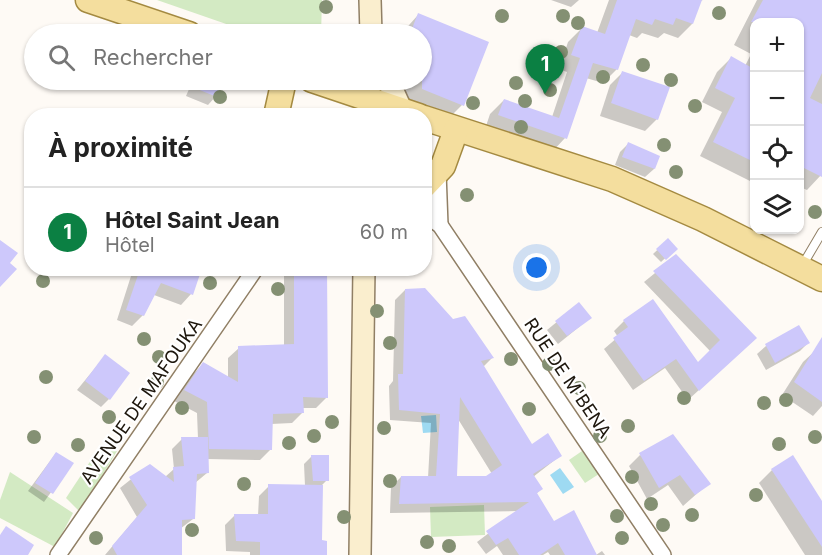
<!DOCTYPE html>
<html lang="fr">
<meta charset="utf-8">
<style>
:root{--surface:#fff;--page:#f6f6f6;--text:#222;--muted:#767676;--line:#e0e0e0;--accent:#0b8043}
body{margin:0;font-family:Inter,sans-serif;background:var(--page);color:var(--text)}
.controls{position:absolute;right:18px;top:18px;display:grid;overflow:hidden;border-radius:12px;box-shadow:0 2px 4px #0004}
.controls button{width:54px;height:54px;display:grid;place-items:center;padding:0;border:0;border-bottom:2px solid var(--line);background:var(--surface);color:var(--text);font:30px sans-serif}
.you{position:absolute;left:537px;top:268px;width:21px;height:21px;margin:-15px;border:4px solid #fff;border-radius:50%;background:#1a73e8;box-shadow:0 0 0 9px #1a73e833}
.badge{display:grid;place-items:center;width:39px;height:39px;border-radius:50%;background:var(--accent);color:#fff;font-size:20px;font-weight:700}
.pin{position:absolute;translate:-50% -50px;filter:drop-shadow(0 2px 3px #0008)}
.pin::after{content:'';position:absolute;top:32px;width:21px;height:18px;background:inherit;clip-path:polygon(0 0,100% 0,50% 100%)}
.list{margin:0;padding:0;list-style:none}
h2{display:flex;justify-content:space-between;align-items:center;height:78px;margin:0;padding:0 24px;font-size:26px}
h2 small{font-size:20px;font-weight:400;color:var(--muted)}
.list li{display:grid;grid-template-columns:39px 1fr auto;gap:18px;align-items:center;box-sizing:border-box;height:90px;padding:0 24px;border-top:2px solid var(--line)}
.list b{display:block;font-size:22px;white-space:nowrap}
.list p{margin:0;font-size:20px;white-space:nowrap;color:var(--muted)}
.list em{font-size:20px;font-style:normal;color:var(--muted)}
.icon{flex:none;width:33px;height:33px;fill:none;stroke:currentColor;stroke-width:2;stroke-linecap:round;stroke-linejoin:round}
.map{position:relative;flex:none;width:822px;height:555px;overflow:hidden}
.search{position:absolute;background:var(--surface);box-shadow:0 2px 4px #0004;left:24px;top:24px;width:408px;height:66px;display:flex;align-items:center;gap:15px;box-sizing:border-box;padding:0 21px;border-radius:33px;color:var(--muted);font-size:22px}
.panel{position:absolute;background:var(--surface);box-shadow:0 2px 4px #0004;left:24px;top:108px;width:408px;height:168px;border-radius:24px}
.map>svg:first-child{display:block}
.green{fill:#d3eac3}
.water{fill:#9edaf2}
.shadow{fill:#0003;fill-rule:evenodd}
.building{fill:#cdc8fb;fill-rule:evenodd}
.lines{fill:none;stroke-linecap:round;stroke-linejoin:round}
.lane-casing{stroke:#907f65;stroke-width:10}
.street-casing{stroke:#907f65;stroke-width:18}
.secondary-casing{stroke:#907f65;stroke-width:24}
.primary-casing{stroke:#a48a41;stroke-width:27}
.lane{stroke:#fff;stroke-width:8}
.street{stroke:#fff;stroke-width:15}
.secondary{stroke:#faeece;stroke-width:21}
.primary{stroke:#f4de9e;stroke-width:24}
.tree{fill:#849073}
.labels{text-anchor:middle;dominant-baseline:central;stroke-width:4.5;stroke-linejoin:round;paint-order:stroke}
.street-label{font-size:18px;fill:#1d160c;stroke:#fff}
</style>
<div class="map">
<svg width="822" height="555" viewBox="0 0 822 555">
<rect width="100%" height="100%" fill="#fefaf5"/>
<g class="green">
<path d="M157 0H322L321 34H255Z"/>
<path d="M101 445 117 451 80 512 66 498Z"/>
<path d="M582 451 599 474 585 483 569 460Z"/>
<path d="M10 472 73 513 55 547 0 518V500Z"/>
<path d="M484 505 485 535 431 537 430 507Z"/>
</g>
<g class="water">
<path d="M436 415 437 432 423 433 421 416Z"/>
<path d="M560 468 574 487 563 494 550 475Z"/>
</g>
<g class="shadow">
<path d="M551 0H579L571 7Z"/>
<path d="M609 0H703L700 1 692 24 678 38 664 33 658 38 642 33 637 38 629 35 617 69 603 83 586 78 565 138 552 152 485 129 490 114 504 100 552 117 567 72 559 69 568 42 582 28 597 33Z"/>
<path d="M757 0H822V174L807 190 800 187V22H754V183L700 156 722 112 702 102 717 72 731 58 745 66 751 54 734 45Z"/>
<path d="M418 15 462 105 446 121 389 98 397 80H422V34H401Z"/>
<path d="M623 72 657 119 645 131 600 116 610 85Z"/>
<path d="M193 80 222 81 216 96 208 105 186 96Z"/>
<path d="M628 144 658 156 654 169 645 177 615 165 620 152Z"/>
<path d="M668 240 675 249 661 262 653 254Z"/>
<path d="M676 256 745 348 688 400 665 368 633 390 604 349 618 337 614 331 624 321 697 364 710 351 644 282Z"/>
<path d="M115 268H201L191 294 181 305 154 295 143 315 132 326 117 320 131 276Z"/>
<path d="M284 268H326L327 397 316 408H303V412L292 423 271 424V449L260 460 207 459V473L195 483 193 519 180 529V555H105L137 517 120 488 149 465 165 477 174 469 172 449 182 439H198L197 413 174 401 193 374 204 363 228 378V358L239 348 284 346Z"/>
<path d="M405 290 452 321 492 358 483 367 532 446 560 456 533 477 541 489 536 494 554 523 596 555H550L548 552 543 555H503L497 546 486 554 477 542 518 511 390 513 391 487 401 477 428 478 431 423 390 420 389 386 393 381 395 300ZM458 419 492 474 487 478H455Z"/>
<path d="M579 304 590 318 558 344 547 330Z"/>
<path d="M799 327 808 343 800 351 766 370 757 354 766 346Z"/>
<path d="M816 350 822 354V406L813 416 782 395 803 362Z"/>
<path d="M105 356 109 399 101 407 77 390Z"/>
<path d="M56 453 72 463 44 502 28 491Z"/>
<path d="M640 455 709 483 683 506 668 485 647 499 629 466Z"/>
<path d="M312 456 327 480 321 486V542L325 555H250V552L226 551 225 525 235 515 258 516 259 496 269 486H305L304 464Z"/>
<path d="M772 470 822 504V555H805L759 483Z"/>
<path d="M602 551 605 555H596Z"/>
</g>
<g class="building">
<path d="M617 0H702L693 24 676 18 673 25 655 19 652 25 636 19 618 70 593 63 567 139 498 115 504 99 559 118 580 58 571 55 582 26 605 34Z"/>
<path d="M763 0H822V73L810 98 822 104V177L800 166V22H751Z"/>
<path d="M418 13 489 42 464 106 422 89V34H410Z"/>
<path d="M731 56 754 69V162L713 142 735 98 715 88Z"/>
<path d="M622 71 670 87 658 120 611 103Z"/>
<path d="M175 80H224L217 97Z"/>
<path d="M628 142 660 156 655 169 622 157Z"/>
<path d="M668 238 678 249 666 260 656 249Z"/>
<path d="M0 240 18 253 10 263 17 269 0 287Z"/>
<path d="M676 254 757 338 699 391 676 359 644 381 613 338 628 327 623 320 653 299 698 362 720 340 653 271Z"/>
<path d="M126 268H202L193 295 161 283 144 316 126 310 138 275Z"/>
<path d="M294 268H327L328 398 303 397 304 413 273 414 272 450 209 449 207 402 184 390 203 362 238 382V346L294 344Z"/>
<path d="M425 288 453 319 465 316 494 358 481 361 532 444 548 433 562 456 533 474 543 489 537 493 554 521 574 510 597 555H565L558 543 540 555H519L508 538 496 545 486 531 529 502 399 504 401 476H436L440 414 399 410 398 374H403L405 289ZM460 397 502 465 486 476H457Z"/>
<path d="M579 302 592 318 567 336 555 321Z"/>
<path d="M799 325 810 343 775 363 765 344Z"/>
<path d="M822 337V402L794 382Z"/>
<path d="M105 354 130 373 110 400 85 381Z"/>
<path d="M673 434 711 484 695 495 680 475 659 488 639 453Z"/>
<path d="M181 437H208L209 473 197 474 195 519 182 520V555H117L112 546 147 505 129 477 150 464 174 482 173 467 184 466Z"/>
<path d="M56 452 74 463 53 494 35 483Z"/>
<path d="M311 455H329V481H313Z"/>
<path d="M793 455 822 501V547L771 469Z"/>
<path d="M268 484 323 485 322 540 327 541V555H260V542L236 541 234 514H268Z"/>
<path d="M6 526 34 545 28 555H0V535Z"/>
</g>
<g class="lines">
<defs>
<path id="lane" d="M802 266 822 232"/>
<g id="street">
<path d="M438 172 440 225"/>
<path d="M424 214 440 225 663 555"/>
<path d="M58 555 256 268"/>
</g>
<g id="secondary">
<path d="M370 0 371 34"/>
<path d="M388 80 401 109"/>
<path d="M360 555 364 268"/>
</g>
<g id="primary">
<path d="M88 0 189 34"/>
<path d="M312 80 419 116"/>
<path d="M276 116 284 80"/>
<path d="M424 118 612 179 703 219 822 279"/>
<path d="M424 186 443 166 456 130"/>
</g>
</defs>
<use href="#lane" class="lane-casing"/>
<use href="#street" class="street-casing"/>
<use href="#secondary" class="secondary-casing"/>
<use href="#primary" class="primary-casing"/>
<use href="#lane" class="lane"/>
<use href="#street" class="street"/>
<use href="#secondary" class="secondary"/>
<use href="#primary" class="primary"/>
</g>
<g class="tree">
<circle cx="326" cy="7" r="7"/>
<circle cx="719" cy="13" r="7"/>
<circle cx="502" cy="16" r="7"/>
<circle cx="563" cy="16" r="7"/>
<circle cx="578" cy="23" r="7"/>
<circle cx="561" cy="52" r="7"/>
<circle cx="643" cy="65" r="7"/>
<circle cx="603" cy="77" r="7"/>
<circle cx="671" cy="80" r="7"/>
<circle cx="516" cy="83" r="7"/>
<circle cx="550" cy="90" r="7"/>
<circle cx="220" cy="97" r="7"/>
<circle cx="525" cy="101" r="7"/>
<circle cx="473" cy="103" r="7"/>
<circle cx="695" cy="106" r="7"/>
<circle cx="521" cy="127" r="7"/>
<circle cx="664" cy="145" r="7"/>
<circle cx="676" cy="172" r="7"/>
<circle cx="467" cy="195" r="7"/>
<circle cx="815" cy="212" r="7"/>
<circle cx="43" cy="281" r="7"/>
<circle cx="210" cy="283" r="7"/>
<circle cx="278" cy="289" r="7"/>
<circle cx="377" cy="311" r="7"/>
<circle cx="144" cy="339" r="7"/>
<circle cx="390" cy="343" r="7"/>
<circle cx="159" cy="357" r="7"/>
<circle cx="511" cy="359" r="7"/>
<circle cx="549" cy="364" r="7"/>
<circle cx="46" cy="377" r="7"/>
<circle cx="157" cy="382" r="7"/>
<circle cx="579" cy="388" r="7"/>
<circle cx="684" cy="398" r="7"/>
<circle cx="786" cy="400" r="7"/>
<circle cx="764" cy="403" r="7"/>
<circle cx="182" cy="408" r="7"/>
<circle cx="529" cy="409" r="7"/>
<circle cx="109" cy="417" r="7"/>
<circle cx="332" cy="422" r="7"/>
<circle cx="628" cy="426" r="7"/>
<circle cx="384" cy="428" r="7"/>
<circle cx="314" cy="436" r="7"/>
<circle cx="600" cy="436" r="7"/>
<circle cx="34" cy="437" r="7"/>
<circle cx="815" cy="437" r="7"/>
<circle cx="289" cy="443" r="7"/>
<circle cx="779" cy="444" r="7"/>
<circle cx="78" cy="445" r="7"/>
<circle cx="632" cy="477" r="7"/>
<circle cx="390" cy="481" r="7"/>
<circle cx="244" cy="484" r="7"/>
<circle cx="756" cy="495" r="7"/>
<circle cx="651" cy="504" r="7"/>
<circle cx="692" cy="515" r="7"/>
<circle cx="617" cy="516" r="7"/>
<circle cx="344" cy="517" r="7"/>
<circle cx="663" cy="525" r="7"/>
<circle cx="192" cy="530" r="7"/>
<circle cx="96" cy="538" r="7"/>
<circle cx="622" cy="538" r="7"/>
<circle cx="427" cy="542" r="7"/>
<circle cx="449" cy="546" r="7"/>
</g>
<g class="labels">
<g class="street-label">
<text transform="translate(568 378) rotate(56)">RUE DE M'BENA</text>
<text transform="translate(141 401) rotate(-55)">AVENUE DE MAFOUKA</text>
</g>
</g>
</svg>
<div class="controls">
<button>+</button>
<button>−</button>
<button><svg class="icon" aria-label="locate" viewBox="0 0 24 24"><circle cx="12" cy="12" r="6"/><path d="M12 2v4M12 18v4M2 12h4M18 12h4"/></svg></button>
<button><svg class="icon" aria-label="layers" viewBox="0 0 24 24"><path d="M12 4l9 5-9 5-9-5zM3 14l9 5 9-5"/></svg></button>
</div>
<div class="you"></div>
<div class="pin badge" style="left:545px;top:94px">1</div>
<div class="search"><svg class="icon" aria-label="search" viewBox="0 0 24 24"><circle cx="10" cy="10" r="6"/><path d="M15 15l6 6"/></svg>Rechercher</div>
<section class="panel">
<h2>À proximité<small></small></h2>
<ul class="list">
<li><span class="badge">1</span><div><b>Hôtel Saint Jean</b><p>Hôtel</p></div><em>60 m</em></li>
</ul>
</section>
</div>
